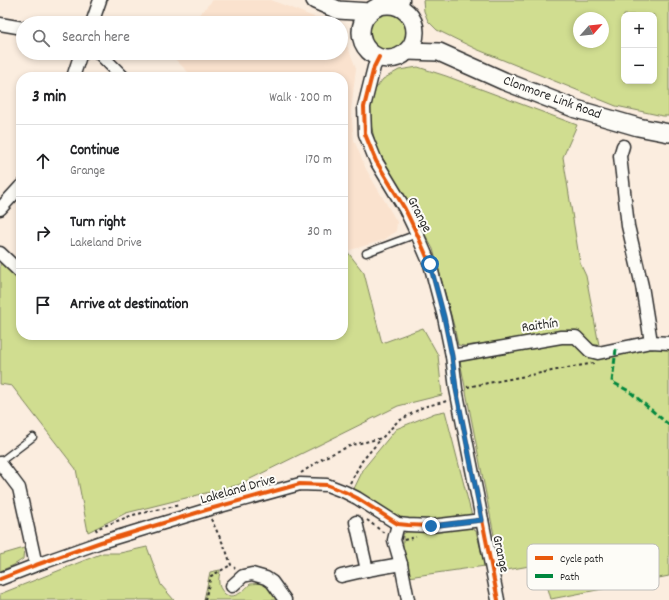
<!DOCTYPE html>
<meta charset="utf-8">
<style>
:root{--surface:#fff;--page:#f2f2f2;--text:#202124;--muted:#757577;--line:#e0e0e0}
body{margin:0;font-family:Dekko,sans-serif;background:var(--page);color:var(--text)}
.controls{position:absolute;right:12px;top:12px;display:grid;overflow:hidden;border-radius:8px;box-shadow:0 2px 6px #0003}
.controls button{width:36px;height:36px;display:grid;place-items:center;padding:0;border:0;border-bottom:1px solid var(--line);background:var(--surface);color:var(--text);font:20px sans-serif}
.compass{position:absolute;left:573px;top:12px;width:36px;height:36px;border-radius:50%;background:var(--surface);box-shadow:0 2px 6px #0003;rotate:63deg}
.stop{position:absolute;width:12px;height:12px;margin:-9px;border:3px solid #1f6fb2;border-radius:50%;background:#fff}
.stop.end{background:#1f6fb2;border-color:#fff;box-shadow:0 1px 4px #0008}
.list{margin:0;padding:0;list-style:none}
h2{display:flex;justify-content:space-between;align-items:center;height:52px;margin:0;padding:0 16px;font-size:17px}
h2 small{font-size:13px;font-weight:400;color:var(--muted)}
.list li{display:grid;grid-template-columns:26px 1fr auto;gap:12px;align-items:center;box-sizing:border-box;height:72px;padding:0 16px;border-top:1px solid var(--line)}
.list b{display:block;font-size:15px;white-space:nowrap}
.list p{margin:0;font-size:13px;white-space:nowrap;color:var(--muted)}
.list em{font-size:13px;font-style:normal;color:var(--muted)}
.icon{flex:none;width:22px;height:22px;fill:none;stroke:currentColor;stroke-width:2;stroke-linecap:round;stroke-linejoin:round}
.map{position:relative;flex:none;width:669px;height:600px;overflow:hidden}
.search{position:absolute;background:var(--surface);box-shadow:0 2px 6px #0003;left:16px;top:16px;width:332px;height:44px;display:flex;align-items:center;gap:10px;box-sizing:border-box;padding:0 14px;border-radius:22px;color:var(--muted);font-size:15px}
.panel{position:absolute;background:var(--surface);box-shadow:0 2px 6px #0003;left:16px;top:72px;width:332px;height:268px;border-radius:16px}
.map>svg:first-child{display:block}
.built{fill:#fae2ce}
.green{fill:#d0dd90;stroke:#7e845e;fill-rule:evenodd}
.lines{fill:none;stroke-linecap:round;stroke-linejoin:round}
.service-casing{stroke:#2b2b2b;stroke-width:9}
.minor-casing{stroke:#2b2b2b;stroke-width:15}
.secondary-casing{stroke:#2b2b2b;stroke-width:20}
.path{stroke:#2b2b2b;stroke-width:2;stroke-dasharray:3 3;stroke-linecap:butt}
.service{stroke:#fdfcf7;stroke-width:6}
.minor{stroke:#fdfcf7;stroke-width:12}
.secondary{stroke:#fdfcf7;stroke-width:17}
.quiet{stroke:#00873e;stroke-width:3;stroke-dasharray:6 3;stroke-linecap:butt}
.cycleway-casing{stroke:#fdfcf7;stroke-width:6}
.cycleway{stroke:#e8590c;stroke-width:4}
.route{stroke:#1f6fb2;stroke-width:5}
.labels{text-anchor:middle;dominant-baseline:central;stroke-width:4;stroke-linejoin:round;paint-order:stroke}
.street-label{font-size:14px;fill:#2b2b2b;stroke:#fdfcf7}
.key{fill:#fdfcf7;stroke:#bebdba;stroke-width:1}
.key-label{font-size:11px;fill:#2b2b2b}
</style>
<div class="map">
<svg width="669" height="600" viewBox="0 0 669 600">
<rect width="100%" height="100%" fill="#fbeddf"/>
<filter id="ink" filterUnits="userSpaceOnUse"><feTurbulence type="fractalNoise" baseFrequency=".025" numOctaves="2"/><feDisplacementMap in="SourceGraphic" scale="8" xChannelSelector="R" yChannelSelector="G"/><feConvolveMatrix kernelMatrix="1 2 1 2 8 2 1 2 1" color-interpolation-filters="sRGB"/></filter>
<g filter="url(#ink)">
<g class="built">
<path d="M213 0H271L319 19 324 23H191Z"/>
<path d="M341 37 345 40 356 68 351 111 354 140 366 169 397 222 396 231 384 240 347 251 343 246V77H193L169 53H341Z"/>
</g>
<g class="green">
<path d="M423 0H669V116H663L616 106 476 49 437 30 428 21 424 11ZM624 15H654V81H624ZM579 18H603V42H579Z"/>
<circle cx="389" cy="32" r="20"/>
<path d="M418 67 446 76 577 125 563 157 580 263 586 276 599 345H593L580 333 569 332 465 346 458 345 454 326 433 249 376 146 369 116 374 91 383 79 399 70Z"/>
<path d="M343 246 364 273 382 343 423 328 438 355 442 395 398 406 238 485 126 513 88 532 76 469 12 386 0 384V262L21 283V335H343Z"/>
<path d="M572 341 593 357 606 358 657 347 669 349V576L551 599 541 564 501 571 460 361Z"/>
<path d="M445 411 472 516 408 525 351 495 364 468 396 429 435 413Z"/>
<path d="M470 528 476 531 485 566 408 577 403 551V534L408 531Z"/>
<path d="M147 547 161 585 174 600H0V594L103 553H120Z"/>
<path d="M24 548 23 559 14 565 0 571V555Z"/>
<path d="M220 570C220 574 218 579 219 583 219 587 222 591 225 594 234 600 244 591 250 584L264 583 272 589 280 600H204L210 572Z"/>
</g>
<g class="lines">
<defs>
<g id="service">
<path d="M366 253 417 234"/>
<path d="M0 462 33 437"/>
</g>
<g id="minor">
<path d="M400 8 403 0"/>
<path d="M92 23 100 0"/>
<path d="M0 24 23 28"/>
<path d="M99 53 123 77"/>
<path d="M379 57 374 67 364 107 365 134 376 161 405 209 417 234 430 264 444 317 452 356 456 389 498 600"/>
<path d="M73 77 81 53"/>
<path d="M623 146 620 156 628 226 642 286 651 342"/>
<path d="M0 209 21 186"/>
<path d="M0 253 21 273"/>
<path d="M452 356 561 337H576L590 351 598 353 651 342 669 343"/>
<path d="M0 463 19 488 36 565"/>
<path d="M356 522 367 570"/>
<path d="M398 524 394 540 401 564 408 600"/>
<path d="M341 576 367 570 401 564"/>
<path d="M0 579 36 565 101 542 206 510 300 484 327 485 345 492 357 498 398 524 408 525 431 526 482 520"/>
<path d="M232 586 243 576 252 574 266 578 272 582 285 600"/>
</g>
<g id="secondary">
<path d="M315 0 338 10 370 12"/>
<circle cx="388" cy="32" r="27"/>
<path d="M407 51 439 52 504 81 576 109 638 127 669 133"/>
</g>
</defs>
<use href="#service" class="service-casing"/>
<use href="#minor" class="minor-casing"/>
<use href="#secondary" class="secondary-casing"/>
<g class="path">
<path d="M467 387 594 363"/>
<path d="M301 473 325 457 352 445 382 438 397 422 423 407 447 401"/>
<path d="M350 483 362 461 381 439"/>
<path d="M211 519 226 550 231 565 235 568"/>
<path d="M367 520 384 533"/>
<path d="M97 531 96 529 133 515 180 505"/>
<path d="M404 540 416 537"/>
<path d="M205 600 211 576 231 565"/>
</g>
<use href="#service" class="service"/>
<use href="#minor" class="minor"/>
<use href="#secondary" class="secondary"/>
<path class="quiet" d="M616 349 612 382 629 391 669 425"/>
<defs>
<g id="cycleway">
<path d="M379 57 374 67 364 107 365 134 376 161 405 209 417 234 430 264 444 317 452 356 456 389 498 600"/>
<path d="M0 579 36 565 101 542 206 510 300 484 327 485 345 492 357 498 398 524 408 525 431 526 482 520"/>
</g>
</defs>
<use href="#cycleway" class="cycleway-casing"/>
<use href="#cycleway" class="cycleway"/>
</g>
</g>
<g class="lines" filter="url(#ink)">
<path class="route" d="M430 264 444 317 452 356 456 389 482 520 431 526"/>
</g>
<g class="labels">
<g class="street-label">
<text transform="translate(552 98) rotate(20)">Clonmore Link Road</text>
<text transform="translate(419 215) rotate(63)">Grange</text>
<text transform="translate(540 326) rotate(-8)">Raithín</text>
<text transform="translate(238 490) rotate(-16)">Lakeland Drive</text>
<text transform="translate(500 554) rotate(78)">Grange</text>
</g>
</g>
<rect x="527" y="544" width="132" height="46" rx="6" class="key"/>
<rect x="535" y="556" width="18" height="4" fill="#e8590c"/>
<rect x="535" y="574" width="18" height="4" fill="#00873e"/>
<g class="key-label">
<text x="560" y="562">Cycle path</text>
<text x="560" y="580">Path</text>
</g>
</svg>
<div class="controls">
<button>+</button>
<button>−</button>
</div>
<svg class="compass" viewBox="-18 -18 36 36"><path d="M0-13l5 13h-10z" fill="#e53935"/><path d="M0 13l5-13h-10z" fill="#757577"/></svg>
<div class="stop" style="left:430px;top:264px"></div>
<div class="stop end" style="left:431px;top:526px"></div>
<div class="search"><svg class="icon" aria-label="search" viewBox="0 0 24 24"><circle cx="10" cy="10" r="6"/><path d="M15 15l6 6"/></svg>Search here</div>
<section class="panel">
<h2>3 min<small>Walk · 200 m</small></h2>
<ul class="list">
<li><svg class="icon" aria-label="ahead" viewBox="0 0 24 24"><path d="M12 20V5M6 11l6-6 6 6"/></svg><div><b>Continue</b><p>Grange</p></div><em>170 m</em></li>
<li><svg class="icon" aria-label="right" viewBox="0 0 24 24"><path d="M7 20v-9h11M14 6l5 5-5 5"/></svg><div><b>Turn right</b><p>Lakeland Drive</p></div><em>30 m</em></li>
<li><svg class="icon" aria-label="arrive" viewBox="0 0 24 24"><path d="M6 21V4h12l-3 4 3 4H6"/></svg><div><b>Arrive at destination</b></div></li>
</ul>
</section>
</div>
